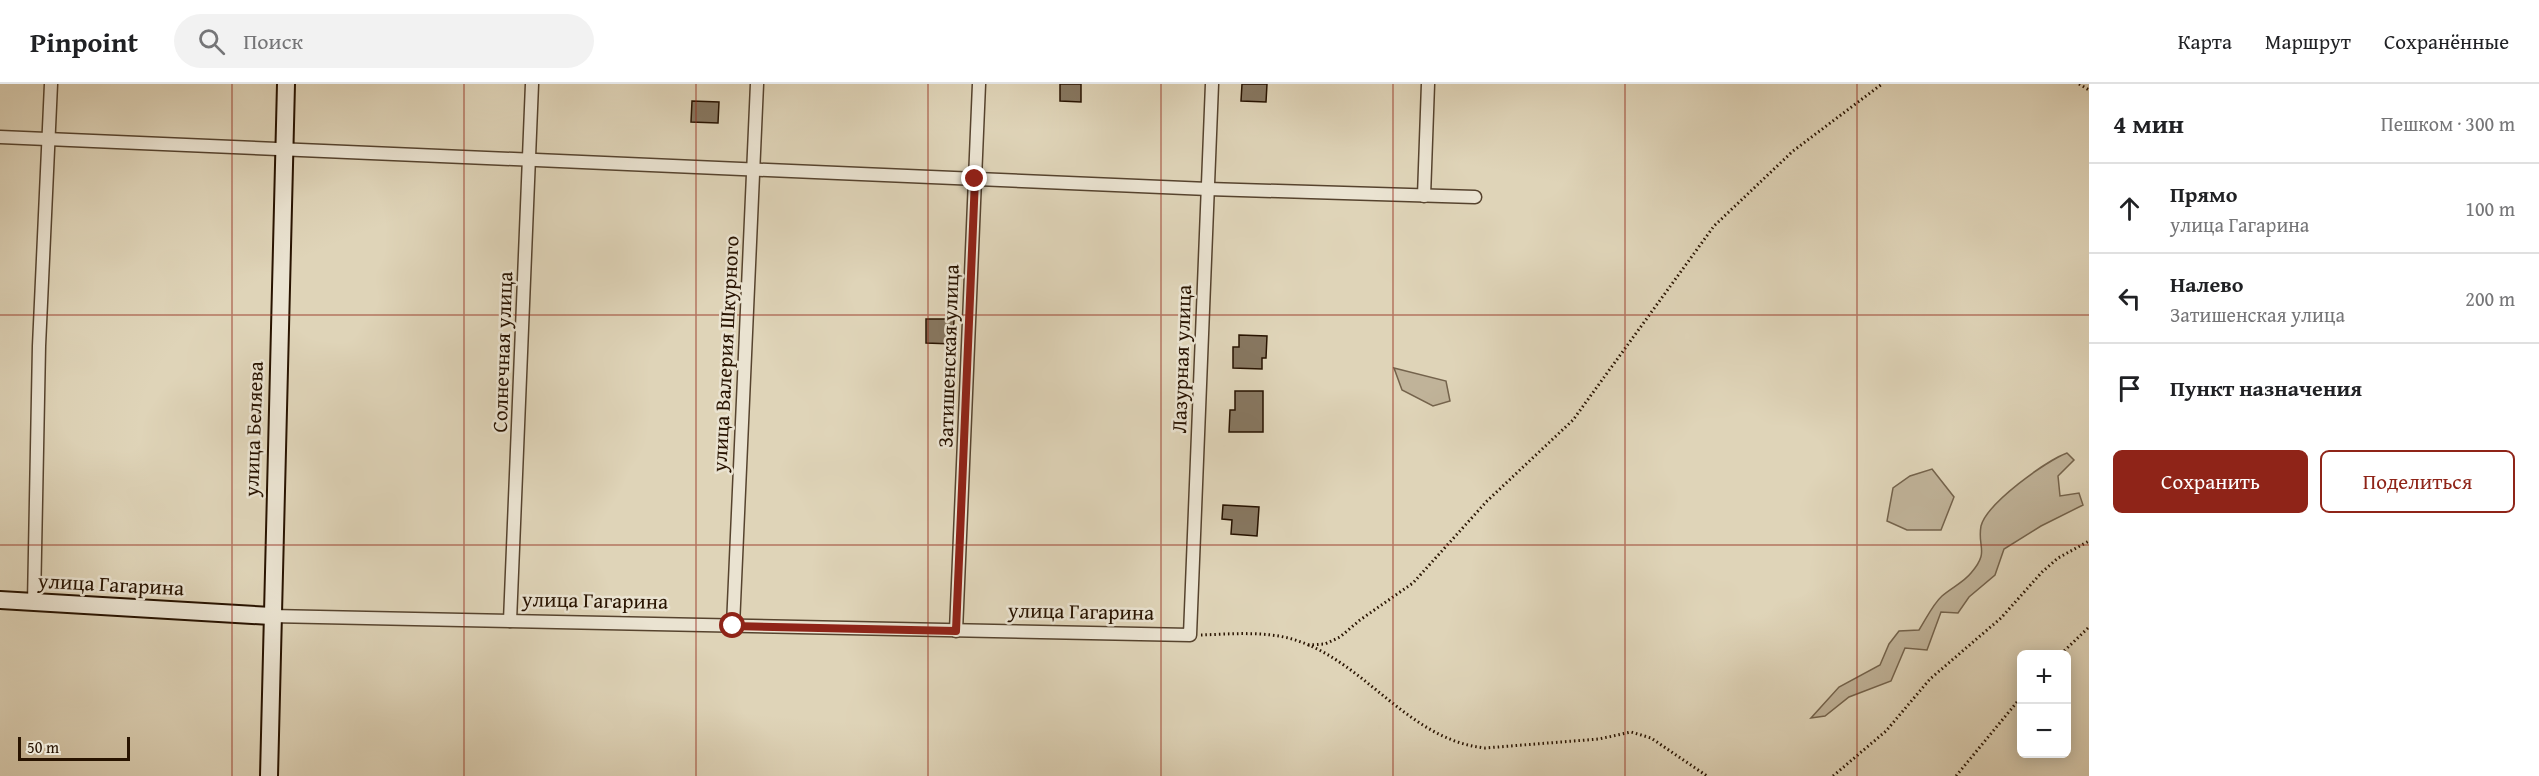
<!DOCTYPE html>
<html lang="ru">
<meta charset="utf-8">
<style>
:root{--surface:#fff;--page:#f2f2f2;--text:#202124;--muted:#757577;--line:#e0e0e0;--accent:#8f2418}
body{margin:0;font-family:"Gentium Book Plus",serif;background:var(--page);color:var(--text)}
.controls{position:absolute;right:18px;bottom:18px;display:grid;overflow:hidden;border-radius:9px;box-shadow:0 3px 15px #0003}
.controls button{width:54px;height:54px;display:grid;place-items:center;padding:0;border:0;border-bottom:2px solid var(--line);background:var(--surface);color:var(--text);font:30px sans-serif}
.scale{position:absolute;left:18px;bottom:15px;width:112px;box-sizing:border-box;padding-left:6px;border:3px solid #281300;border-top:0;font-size:16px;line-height:21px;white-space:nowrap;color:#281300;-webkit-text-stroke:4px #eae3d1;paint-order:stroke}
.stop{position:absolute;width:18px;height:18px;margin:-14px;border:4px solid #8f2418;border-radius:50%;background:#fff}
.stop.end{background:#8f2418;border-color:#fff;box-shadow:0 2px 6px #0008}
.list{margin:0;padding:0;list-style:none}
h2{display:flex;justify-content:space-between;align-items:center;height:78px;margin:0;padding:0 24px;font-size:26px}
h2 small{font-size:20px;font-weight:400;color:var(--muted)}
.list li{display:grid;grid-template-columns:39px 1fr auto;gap:18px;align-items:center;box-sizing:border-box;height:90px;padding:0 24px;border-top:2px solid var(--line)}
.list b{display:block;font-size:22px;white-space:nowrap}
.list p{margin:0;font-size:20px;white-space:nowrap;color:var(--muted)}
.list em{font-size:20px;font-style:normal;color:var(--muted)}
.actions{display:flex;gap:12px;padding:18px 24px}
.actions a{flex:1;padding:14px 0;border:2px solid var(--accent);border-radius:9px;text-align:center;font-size:21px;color:var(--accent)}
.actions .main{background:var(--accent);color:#fff}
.icon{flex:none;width:33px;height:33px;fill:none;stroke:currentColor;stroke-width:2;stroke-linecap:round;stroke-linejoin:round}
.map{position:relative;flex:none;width:2089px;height:692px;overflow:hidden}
header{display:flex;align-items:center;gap:36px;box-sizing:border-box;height:84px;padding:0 30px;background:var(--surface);border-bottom:2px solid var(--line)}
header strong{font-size:28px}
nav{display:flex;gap:33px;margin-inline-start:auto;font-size:21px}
.search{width:420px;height:54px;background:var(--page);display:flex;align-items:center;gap:15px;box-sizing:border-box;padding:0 21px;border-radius:33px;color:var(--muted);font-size:22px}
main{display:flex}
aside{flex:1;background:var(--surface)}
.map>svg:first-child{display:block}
.green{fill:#c0b399;stroke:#74634c;stroke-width:1.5}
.building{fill:#877760;stroke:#281300;stroke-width:1.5}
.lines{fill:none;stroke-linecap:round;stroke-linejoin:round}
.street-casing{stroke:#56432e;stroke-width:15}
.secondary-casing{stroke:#281300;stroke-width:20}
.path{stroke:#281300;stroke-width:3;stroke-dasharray:1.5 3;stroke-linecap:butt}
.street{stroke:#eae3d1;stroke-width:12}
.secondary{stroke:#eae3d1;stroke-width:16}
.route{stroke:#8f2418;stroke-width:8}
.grid{fill:none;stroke:#8f2418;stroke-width:1.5;stroke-opacity:0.55}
.labels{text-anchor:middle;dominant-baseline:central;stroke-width:5;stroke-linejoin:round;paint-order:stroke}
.street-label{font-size:21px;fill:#281300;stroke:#eae3d1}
</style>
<header>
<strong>Pinpoint</strong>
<div class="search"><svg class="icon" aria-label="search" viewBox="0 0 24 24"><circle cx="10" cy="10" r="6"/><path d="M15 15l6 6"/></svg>Поиск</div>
<nav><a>Карта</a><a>Маршрут</a><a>Сохранённые</a></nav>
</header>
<main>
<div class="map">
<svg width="2089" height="692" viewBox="0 0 2089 692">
<rect width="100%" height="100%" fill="#dfd4b8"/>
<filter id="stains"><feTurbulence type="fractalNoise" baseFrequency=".00333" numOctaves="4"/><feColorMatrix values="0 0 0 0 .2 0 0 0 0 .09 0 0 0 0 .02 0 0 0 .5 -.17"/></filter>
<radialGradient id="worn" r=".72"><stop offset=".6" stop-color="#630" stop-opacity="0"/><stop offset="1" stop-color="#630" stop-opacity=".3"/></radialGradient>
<g class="green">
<path d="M1394 284 1446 297 1450 317 1433 322 1402 306Z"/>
<path d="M2067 369 2074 376 2058 392 2060 412 2079 409 2083 421 2041 442 2004 465 1995 491 1969 513 1958 529 1941 528 1927 566 1905 564 1891 597 1849 613 1825 632 1811 634 1839 603 1880 581 1889 560 1899 547 1919 546C1926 535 1933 520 1942 512 1951 504 1964 498 1971 489 1990 467 1977 464 1981 442 1987 419 2046 377 2067 369Z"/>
<path d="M1932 385 1954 413 1941 446H1907L1887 437 1893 404 1910 392Z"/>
</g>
<g class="building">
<path d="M1060 0H1081V18L1060 17Z"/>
<path d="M1242 0H1267L1266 18 1241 17Z"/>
<path d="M692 17 719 18 718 39 691 38Z"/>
<path d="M926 235H954L953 260 926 259Z"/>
<path d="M1239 251 1267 252 1266 274H1262V285L1233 284V263H1239Z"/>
<path d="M1235 307H1263V348H1229L1230 326H1235Z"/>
<path d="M1223 421 1259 423 1257 452 1231 450 1232 436 1222 435Z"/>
</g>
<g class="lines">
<defs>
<g id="street">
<path d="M0 53 1208 105 1475 113"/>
<path d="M1424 112 1428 0"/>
<path d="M34 519 39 262 51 0"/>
<path d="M271 532 1190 551 1212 0"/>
<path d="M510 537 532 0"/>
<path d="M733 542 757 0"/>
<path d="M956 547 979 0"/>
</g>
<g id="secondary">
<path d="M0 516 271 532"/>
<path d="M269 692 286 0"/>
</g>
</defs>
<use href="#street" class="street-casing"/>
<use href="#secondary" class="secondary-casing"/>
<g class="path">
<path d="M2079 0 2089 6"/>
<path d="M1201 551C1230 550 1264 547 1292 555 1365 576 1407 656 1485 664L1599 655 1631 648 1651 654 1707 692"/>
<path d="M1308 561 1325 560 1340 553 1360 536 1413 499 1487 417 1573 336 1714 142 1793 67 1882 0"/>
<path d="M2061 570 2089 543"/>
<path d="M1833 692 1886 647 1930 595 2001 534 2042 488 2058 474 2089 457"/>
<path d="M1956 692 2022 612"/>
</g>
<use href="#street" class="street"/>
<use href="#secondary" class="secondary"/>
</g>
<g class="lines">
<path class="route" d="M733 542 956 547 975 95"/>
</g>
<path class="grid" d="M232 0V692M464 0V692M696 0V692M928 0V692M1161 0V692M1393 0V692M1625 0V692M1857 0V692M0 231H2089M0 461H2089"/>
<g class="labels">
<g class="street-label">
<text transform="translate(502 268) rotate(-88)">Солнечная улица</text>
<text transform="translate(725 270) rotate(-87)">улица Валерия Шкурного</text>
<text transform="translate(948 272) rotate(-88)">Затишенская улица</text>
<text transform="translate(1181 275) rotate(-88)">Лазурная улица</text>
<text transform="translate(253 345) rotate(-88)">улица Беляева</text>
<text transform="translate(111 500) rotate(3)">улица Гагарина</text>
<text transform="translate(595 516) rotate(1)">улица Гагарина</text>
<text transform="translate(1081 527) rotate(1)">улица Гагарина</text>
</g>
</g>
<rect width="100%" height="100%" filter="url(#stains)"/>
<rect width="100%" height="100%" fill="url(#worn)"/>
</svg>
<div class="controls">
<button>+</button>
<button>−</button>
</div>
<div class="scale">50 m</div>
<div class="stop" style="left:733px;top:542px"></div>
<div class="stop end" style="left:975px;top:95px"></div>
</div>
<aside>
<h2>4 мин<small>Пешком · 300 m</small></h2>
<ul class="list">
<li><svg class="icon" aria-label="ahead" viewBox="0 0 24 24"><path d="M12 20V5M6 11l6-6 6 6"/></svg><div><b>Прямо</b><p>улица Гагарина</p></div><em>100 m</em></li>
<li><svg class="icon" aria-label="left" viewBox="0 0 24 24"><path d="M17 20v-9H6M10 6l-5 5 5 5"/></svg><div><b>Налево</b><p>Затишенская улица</p></div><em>200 m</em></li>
<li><svg class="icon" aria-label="arrive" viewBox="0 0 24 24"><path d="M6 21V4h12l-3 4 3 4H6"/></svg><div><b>Пункт назначения</b></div></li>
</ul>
<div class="actions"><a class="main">Сохранить</a><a>Поделиться</a></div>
</aside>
</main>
